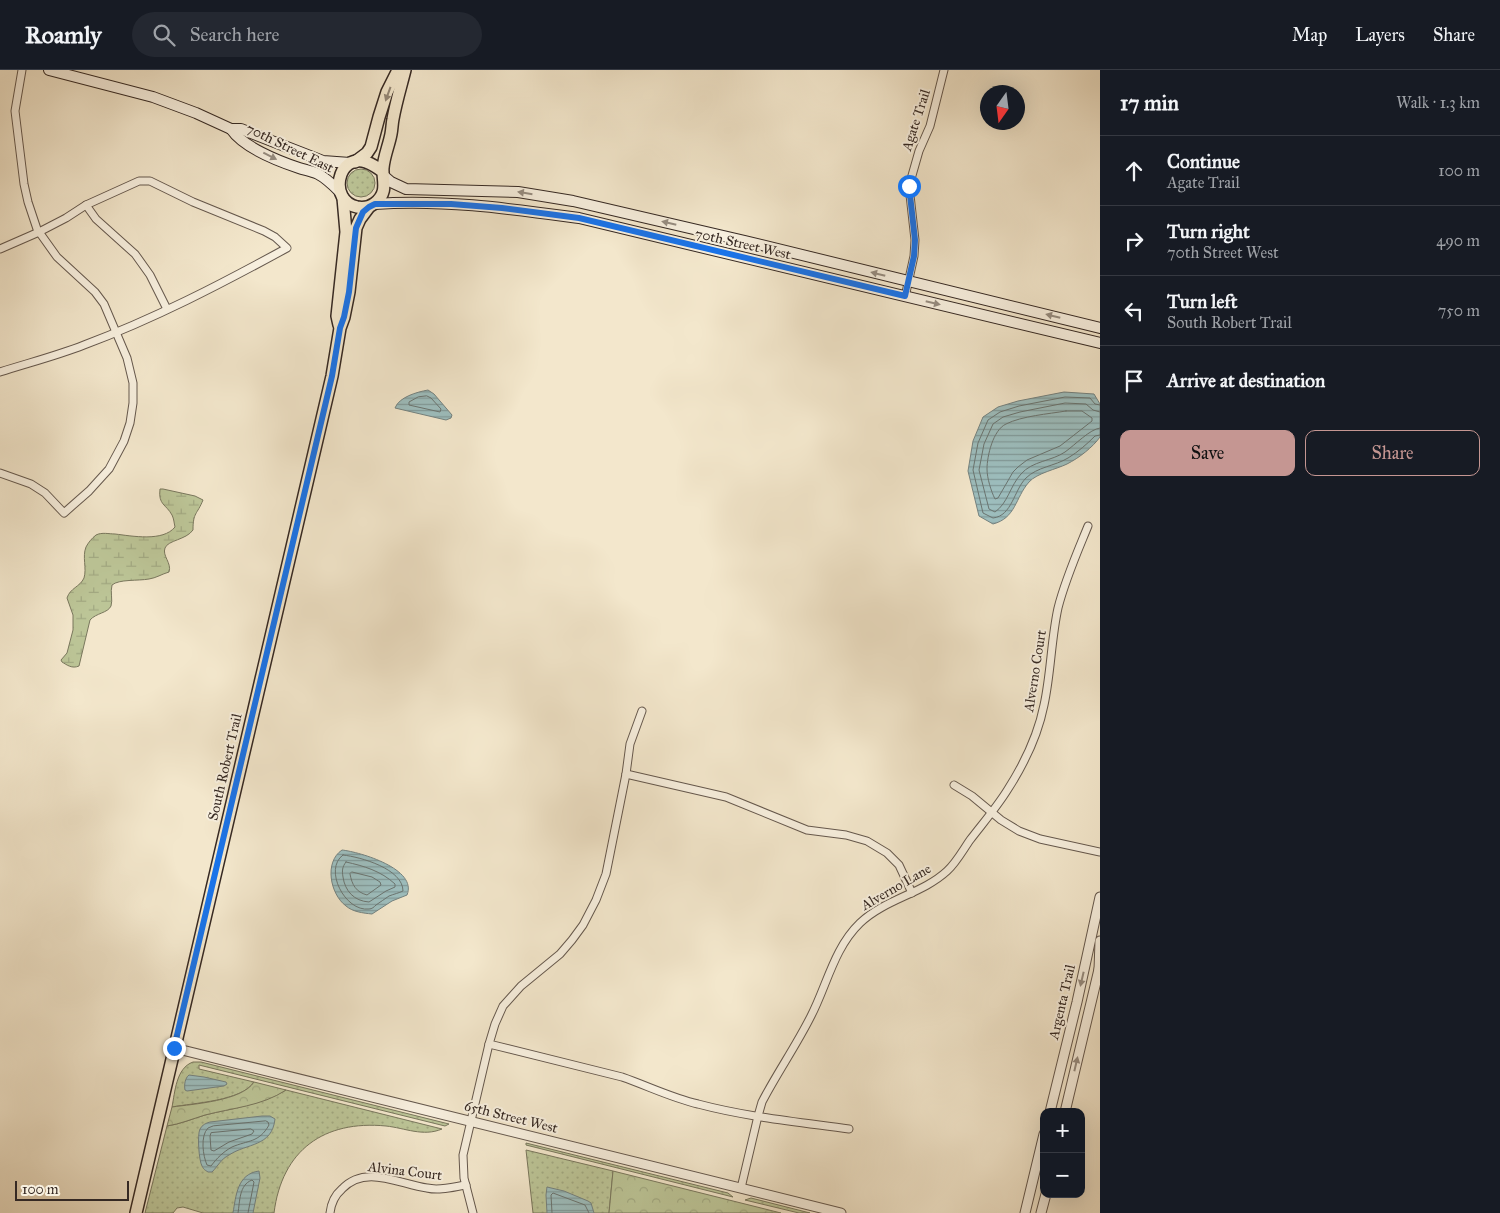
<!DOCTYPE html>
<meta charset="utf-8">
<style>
:root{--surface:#171b24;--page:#242831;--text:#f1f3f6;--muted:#9ea1a6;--line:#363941;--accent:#c59692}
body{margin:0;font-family:"IM FELL Great Primer",serif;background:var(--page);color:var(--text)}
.controls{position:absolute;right:15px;bottom:15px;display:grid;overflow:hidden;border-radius:10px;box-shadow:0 5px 20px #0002}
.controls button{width:45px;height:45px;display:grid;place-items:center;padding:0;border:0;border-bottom:1px solid var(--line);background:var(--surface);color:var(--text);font:25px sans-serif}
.compass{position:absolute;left:980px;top:15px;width:45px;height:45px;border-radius:50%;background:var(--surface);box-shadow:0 5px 20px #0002;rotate:194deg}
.scale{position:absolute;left:15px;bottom:12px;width:114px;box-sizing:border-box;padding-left:5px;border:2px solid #362923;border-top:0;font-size:14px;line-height:18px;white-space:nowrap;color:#362923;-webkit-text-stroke:4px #f7efde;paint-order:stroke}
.stop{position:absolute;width:15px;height:15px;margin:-11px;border:4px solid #1a73e8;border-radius:50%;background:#fff}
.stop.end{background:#1a73e8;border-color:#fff;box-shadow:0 1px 5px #0008}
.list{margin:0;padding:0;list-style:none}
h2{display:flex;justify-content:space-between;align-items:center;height:65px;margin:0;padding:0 20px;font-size:21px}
h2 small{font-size:16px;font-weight:400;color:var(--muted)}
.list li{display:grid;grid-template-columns:32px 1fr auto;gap:15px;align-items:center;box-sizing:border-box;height:70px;padding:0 20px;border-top:1px solid var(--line)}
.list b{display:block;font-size:19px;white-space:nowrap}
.list p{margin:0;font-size:16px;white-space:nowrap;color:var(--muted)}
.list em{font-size:16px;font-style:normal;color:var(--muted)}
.actions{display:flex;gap:10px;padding:15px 20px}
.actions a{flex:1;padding:11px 0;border:1px solid var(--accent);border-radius:10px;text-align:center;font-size:18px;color:var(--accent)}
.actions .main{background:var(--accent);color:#111}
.icon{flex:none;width:28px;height:28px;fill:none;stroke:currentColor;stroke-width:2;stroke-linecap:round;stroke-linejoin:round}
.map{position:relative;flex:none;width:1100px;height:1143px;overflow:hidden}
header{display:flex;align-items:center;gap:30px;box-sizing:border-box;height:70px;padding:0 25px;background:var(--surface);border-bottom:1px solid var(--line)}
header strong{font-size:24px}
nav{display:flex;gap:28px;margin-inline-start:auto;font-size:18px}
.search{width:350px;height:45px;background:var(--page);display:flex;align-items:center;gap:12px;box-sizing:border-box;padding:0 18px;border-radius:28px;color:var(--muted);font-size:19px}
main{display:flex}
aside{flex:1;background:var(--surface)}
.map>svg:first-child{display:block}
.grass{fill:url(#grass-dots);stroke:#79775d}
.forest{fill:url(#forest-crowns);stroke:#79775d}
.wetland{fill:url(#wetland-marsh);stroke:#79775d}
.water{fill:url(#water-rules);stroke:#748280}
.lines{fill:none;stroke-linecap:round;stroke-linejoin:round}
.shore{stroke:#6a7470;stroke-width:1}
.minor-casing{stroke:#65584d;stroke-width:9}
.tertiary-casing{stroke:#65584d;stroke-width:11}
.secondary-casing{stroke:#362923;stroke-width:12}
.primary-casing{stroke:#362923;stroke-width:14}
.minor{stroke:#f7efde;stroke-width:7}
.tertiary{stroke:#f7efde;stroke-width:9}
.secondary{stroke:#f7efde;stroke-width:10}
.primary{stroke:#f3e7cc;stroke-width:11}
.oneway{fill:#948878}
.oneway2{fill:#968c80}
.route{stroke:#1a73e8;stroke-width:6}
.labels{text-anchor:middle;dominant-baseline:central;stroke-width:4;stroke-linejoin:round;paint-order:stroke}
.street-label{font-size:14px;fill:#362923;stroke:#f7efde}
</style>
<header>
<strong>Roamly</strong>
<div class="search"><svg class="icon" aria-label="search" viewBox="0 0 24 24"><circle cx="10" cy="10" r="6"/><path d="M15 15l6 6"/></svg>Search here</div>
<nav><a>Map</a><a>Layers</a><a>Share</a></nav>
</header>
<main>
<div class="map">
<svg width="1100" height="1143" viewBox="0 0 1100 1143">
<defs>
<pattern id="grass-dots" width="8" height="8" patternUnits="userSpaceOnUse" patternTransform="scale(1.25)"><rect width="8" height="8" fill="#bcc597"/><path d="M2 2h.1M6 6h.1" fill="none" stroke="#a2a982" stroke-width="1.8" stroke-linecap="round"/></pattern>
<pattern id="forest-crowns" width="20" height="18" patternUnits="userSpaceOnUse" patternTransform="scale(1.25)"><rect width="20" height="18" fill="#bcc597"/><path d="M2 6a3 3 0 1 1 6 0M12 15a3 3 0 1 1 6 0" fill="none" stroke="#a2a982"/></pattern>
<pattern id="wetland-marsh" width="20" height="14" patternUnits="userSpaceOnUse" patternTransform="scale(1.25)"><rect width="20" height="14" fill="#bcc597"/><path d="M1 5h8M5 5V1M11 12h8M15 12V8" fill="none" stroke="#a2a982"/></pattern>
<pattern id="water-rules" width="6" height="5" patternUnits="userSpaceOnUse" patternTransform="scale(1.25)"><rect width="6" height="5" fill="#9dbebe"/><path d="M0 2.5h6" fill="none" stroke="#819a9a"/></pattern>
</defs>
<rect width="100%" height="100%" fill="#f3e7cc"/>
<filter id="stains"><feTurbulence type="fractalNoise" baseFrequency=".004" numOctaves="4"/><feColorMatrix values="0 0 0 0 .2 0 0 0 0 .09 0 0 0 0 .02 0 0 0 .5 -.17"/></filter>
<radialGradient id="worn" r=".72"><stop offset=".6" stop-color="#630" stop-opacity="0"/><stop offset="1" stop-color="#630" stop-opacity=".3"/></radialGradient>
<g class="grass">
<circle cx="361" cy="113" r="14"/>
<path d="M193 992H201L449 1054 445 1056 199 995V999L254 1012C242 1031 193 1033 172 1037 175 1022 176 998 193 992Z"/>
<path d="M286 1020 442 1059C423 1067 405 1058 386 1056 324 1050 282 1080 274 1143H203L183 1137 177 1138 173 1143H145L167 1056C180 1054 192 1049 205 1045 233 1038 261 1035 286 1020Z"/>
<path d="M526 1073 728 1123 733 1127 526 1075Z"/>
<path d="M526 1080 613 1101 609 1143H533Z"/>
<path d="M751 1128 810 1143H799L745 1130Z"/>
</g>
<g class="forest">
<path d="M254 1012 286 1020C262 1036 232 1038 205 1045 192 1049 180 1054 167 1056L172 1037C193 1034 242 1031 254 1012Z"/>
<path d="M613 1101 781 1143H609Z"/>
</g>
<path class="wetland" d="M160 419H163L195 426 203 430C197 445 193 442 193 460 186 470 168 470 165 478 162 486 172 493 169 502 162 504 156 508 149 509 138 511 119 509 112 515 110 522 113 530 111 536 108 543 96 543 90 550L79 596C72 599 67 595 62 592L61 590 67 583 73 560V545L67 528C70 518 80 517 84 508 87 498 82 487 86 477 88 473 92 468 96 465 102 462 109 464 115 464 132 466 163 472 175 457 174 453 174 449 172 445 166 434 158 435 160 419Z"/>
<g class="water">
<path d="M428 320 434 324 452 345 451 348 446 350 395 338C399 327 417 322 428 320Z"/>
<path d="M1064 322 1094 324 1100 334V367C1093 377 1079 388 1067 394 1057 399 1037 403 1029 412 1015 428 1016 448 993 454L979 446 968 401 973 371 983 347 998 337 1018 331Z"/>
<path d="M342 780C360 782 418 799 407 825L392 831 372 844C363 843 353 842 346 836 330 824 324 792 342 780Z"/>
<path d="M189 1005 204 1007 226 1012 227 1014 224 1016 187 1021 185 1020C184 1015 185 1008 189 1005Z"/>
<path d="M262 1046H270L275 1049C272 1077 247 1073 229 1085 221 1089 218 1096 212 1102H208C205 1100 204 1100 202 1096 199 1091 197 1065 200 1059 202 1055 206 1053 210 1052Z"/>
<path d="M259 1101 260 1108 253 1143H233C236 1126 237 1104 259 1101Z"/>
<path d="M547 1117 564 1121 588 1131 591 1133 594 1143H547L546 1125Z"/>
</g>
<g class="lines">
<g class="shore">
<path d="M427 326 431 328 441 339 440 342 409 335V332L418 327Z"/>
<path d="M1100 335 1095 334 1090 328 1065 327 1019 336 1000 342 988 350 978 373 973 400 983 443 993 448C1012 446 1014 420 1026 408 1037 397 1055 396 1068 388 1078 382 1087 374 1095 366L1100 365"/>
<path d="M1066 341H1082L1092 348V351L1060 376 1027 390 1018 397 1013 402 998 428 995 429C991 421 987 408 987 399 987 386 993 360 1006 354 1022 346 1048 344 1066 341Z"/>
<path d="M1100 342 1093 340 1086 334 1065 333 1020 342 1003 347 993 354 984 374 979 400 989 439 995 442C1008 433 1010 416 1021 404 1032 391 1052 391 1065 382 1075 375 1090 359 1100 358"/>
<path d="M343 785C361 787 403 799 403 821 399 823 394 824 389 826 385 829 380 832 376 835 374 837 372 839 369 839 345 842 323 799 343 785Z"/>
<path d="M346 792C364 796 381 801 395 814V817L386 821 369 832C354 831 345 821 343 807 342 801 342 797 346 792Z"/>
<path d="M352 802 372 807 380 812 381 815 367 825C356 822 352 815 350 804Z"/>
<path d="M266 1051 268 1052 269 1055C259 1073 248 1070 232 1077 223 1082 217 1088 211 1096L207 1095C203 1086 200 1066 208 1058L213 1056Z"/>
<path d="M251 1059 254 1061 252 1064 229 1072 214 1081 211 1080 210 1066 211 1063Z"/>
<path d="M238 1143C240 1131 239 1115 252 1110L254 1112 248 1143"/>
<path d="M552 1143 551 1125 553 1123 585 1135 589 1143"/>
</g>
<defs>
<g id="minor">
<path d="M86 135 96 149 135 184 150 205 167 239"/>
<path d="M0 179 39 162 66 148 86 135 139 111H150L193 132 264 161 275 167 287 178C221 214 154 249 84 275 56 286 28 293 0 302"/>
<path d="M905 227 914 186 915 170 909 116 919 81 930 56 944 0"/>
<path d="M0 403 31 414 45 423 64 443 89 421 109 399 124 371 130 353 133 333V313L127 288 104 234 95 222 57 187 37 159 28 132 24 114 15 41 22 0"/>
<path d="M642 641 630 674 626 704 606 804 596 830 583 855 572 870 560 884 521 916 503 936 495 954 489 974 622 1007C648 1016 672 1028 698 1034 747 1047 798 1052 849 1059"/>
<path d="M626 704 726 727 807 760 846 765 867 771 887 783 899 795 912 823"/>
<path d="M954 715 972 726 1001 750 1019 761 1040 769 1100 782"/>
<path d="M741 1118 758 1046 762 1032C777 1003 796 976 811 946 827 915 834 878 860 853 885 829 922 824 947 801 956 793 963 780 970 770 983 753 997 737 1008 719 1024 694 1038 665 1044 635 1051 603 1051 570 1058 538 1065 510 1077 483 1088 456"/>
<path d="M330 1143C331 1134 335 1125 342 1119 365 1094 399 1114 427 1118 440 1121 453 1117 466 1115"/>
<path d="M473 1143 464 1108 463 1085 489 974"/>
</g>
<g id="tertiary">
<path d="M1099 900 1100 871"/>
<path d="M174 978 841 1143"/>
<path d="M1050 1042 1077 932 1100 827"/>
<path d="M1065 1042 1100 895"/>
<path d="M1025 1143 1044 1064"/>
<path d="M1041 1143 1046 1124"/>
</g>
<g id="secondary">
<path d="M49 0 153 27 196 43 231 59H241L323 91 350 93"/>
<path d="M231 59C243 77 278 91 299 98 305 100 312 101 318 104 326 108 333 115 339 121"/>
<path d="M384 106 391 112 406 119 518 122 573 131 745 171 1100 258"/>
<path d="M375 134C443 129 512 139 579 148L1100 273"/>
</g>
<g id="primary">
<path d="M355 92 367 83 371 77 379 47 387 22 398 0"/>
<path d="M383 102C378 98 372 94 366 92 337 83 328 131 357 137 363 138 370 137 375 133 389 122 382 110 383 98 384 86 389 75 391 64 392 59 392 54 393 49 396 32 401 16 405 0"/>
<path d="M339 255 337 246 346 162 343 128"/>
<path d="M136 1143 332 306 340 258 344 247 349 222 356 158 360 149 369 137"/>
</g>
</defs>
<use href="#minor" class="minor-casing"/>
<use href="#tertiary" class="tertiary-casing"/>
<use href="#secondary" class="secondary-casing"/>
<use href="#primary" class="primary-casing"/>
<use href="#minor" class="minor"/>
<use href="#tertiary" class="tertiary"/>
<use href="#secondary" class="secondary"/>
<use href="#primary" class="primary"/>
</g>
<defs><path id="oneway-solid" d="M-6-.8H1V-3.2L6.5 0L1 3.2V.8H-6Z" transform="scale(1.25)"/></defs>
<use class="oneway" href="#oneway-solid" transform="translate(388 24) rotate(110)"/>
<g class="oneway2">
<use href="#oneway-solid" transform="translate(270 86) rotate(27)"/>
<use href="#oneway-solid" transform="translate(525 123) rotate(-171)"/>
<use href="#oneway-solid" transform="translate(669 153) rotate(-167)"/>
<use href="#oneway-solid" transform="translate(878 204) rotate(-166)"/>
<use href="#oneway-solid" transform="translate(933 233) rotate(13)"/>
<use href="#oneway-solid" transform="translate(1053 246) rotate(-166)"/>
<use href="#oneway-solid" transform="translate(1082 909) rotate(103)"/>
<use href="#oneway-solid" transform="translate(1076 994) rotate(-77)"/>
</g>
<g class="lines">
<path class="route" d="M174 978 332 306 340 258 344 247 349 222 356 158 363 142 369 137 375 134H451L502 138 579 148 905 226 914 186 915 170 909 116"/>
</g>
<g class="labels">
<g class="street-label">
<text transform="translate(916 50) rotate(-72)">Agate Trail</text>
<text transform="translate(290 78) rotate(26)">70th Street East</text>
<text transform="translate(743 174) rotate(13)">70th Street West</text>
<text transform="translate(1035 601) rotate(-81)">Alverno Court</text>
<text transform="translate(225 697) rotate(-77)">South Robert Trail</text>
<text transform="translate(896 817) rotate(-30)">Alverno Lane</text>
<text transform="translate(1062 932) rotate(-77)">Argenta Trail</text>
<text transform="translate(511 1047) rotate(14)">65th Street West</text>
<text transform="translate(405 1101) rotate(7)">Alvina Court</text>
</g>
</g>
<rect width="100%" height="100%" filter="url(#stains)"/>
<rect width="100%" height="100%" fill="url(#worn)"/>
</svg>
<div class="controls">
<button>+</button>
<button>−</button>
</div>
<svg class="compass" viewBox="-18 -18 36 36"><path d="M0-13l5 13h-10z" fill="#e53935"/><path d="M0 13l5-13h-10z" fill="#9ea1a6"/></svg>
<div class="scale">100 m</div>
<div class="stop" style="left:909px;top:116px"></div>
<div class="stop end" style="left:174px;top:978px"></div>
</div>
<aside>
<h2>17 min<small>Walk · 1.3 km</small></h2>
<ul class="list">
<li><svg class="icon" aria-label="ahead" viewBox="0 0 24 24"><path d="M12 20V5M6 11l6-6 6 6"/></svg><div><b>Continue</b><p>Agate Trail</p></div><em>100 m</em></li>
<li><svg class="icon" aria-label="right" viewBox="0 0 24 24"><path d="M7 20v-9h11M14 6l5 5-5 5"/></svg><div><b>Turn right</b><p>70th Street West</p></div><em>490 m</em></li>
<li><svg class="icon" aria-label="left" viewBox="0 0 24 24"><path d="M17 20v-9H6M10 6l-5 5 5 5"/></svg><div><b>Turn left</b><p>South Robert Trail</p></div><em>750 m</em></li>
<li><svg class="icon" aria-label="arrive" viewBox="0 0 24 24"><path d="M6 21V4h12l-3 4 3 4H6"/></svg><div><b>Arrive at destination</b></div></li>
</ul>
<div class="actions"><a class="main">Save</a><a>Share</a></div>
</aside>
</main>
